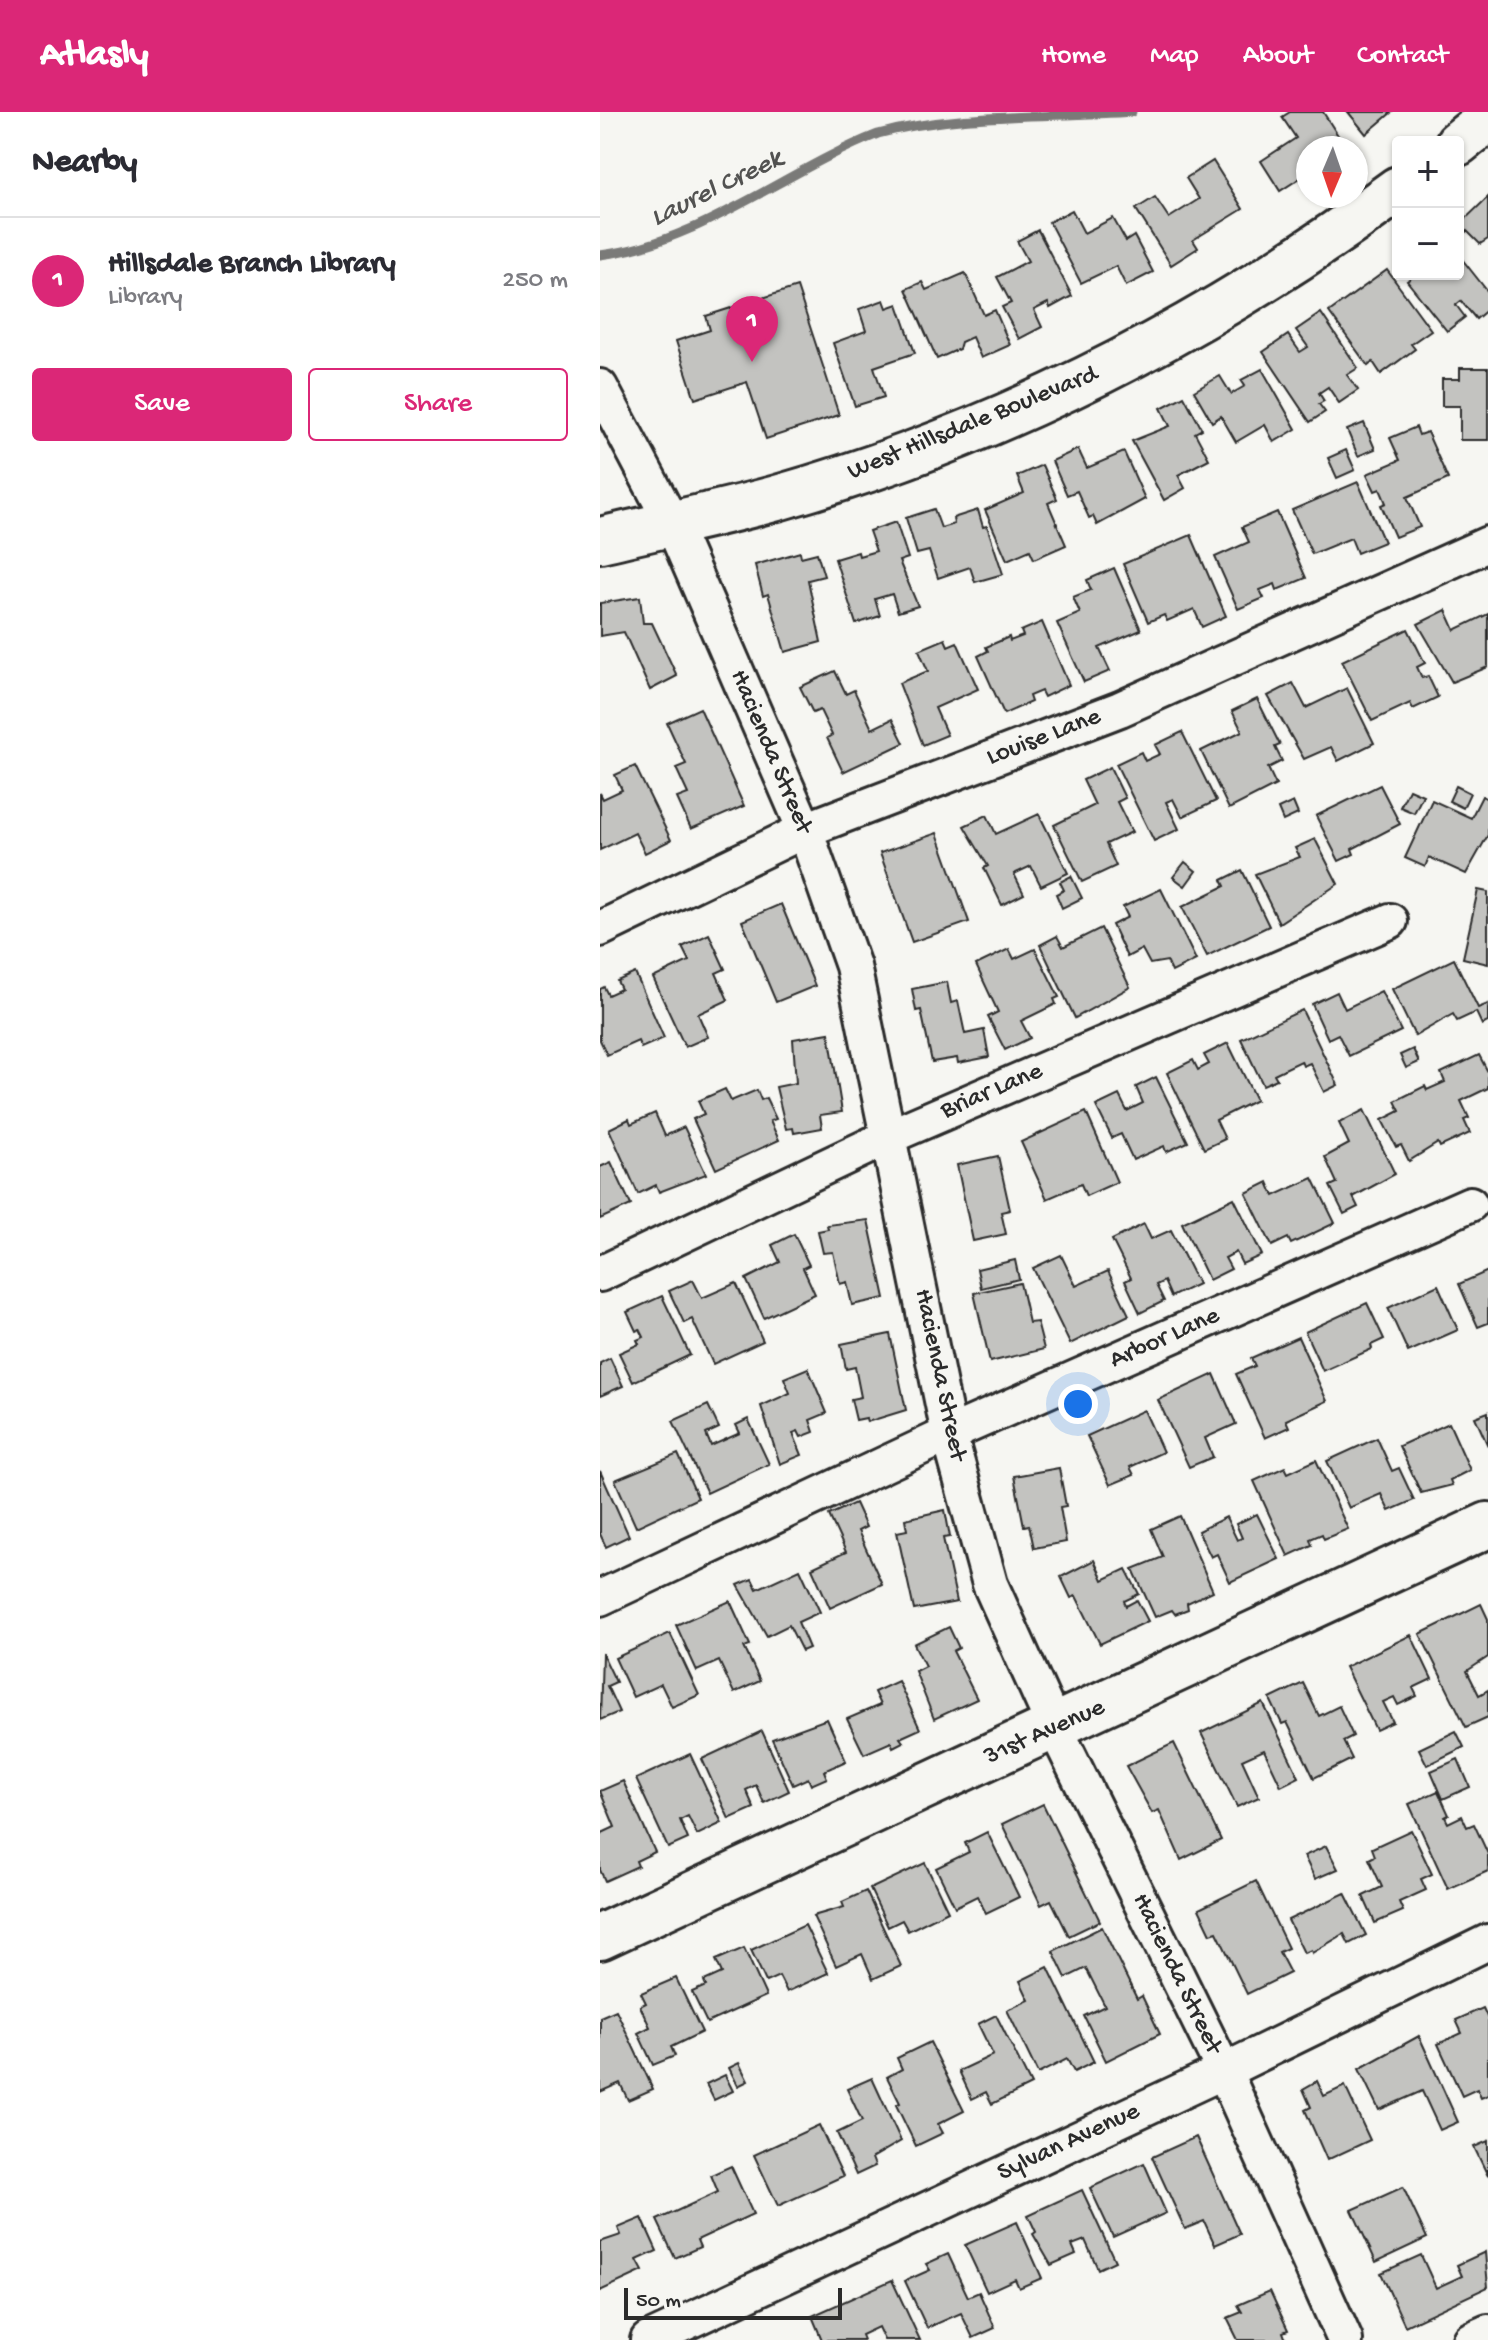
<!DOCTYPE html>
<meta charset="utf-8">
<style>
:root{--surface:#fff;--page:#f2f2f3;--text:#2b2b33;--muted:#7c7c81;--line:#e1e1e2;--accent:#db2777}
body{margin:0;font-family:"Gochi Hand",sans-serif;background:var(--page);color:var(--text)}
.controls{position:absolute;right:24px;top:24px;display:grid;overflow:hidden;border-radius:8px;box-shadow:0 2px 6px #0004}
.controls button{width:72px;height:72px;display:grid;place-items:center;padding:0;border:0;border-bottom:2px solid var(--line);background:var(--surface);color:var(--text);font:40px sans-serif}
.compass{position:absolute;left:696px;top:24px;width:72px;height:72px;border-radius:50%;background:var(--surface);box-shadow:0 2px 6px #0004;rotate:182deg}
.scale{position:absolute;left:24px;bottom:20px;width:218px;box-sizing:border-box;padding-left:8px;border:4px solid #2b2b2b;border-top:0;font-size:22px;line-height:28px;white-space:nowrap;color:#2b2b2b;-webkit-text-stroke:6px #f6f6f2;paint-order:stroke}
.you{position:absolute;left:478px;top:1292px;width:28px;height:28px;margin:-20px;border:6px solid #fff;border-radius:50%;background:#1a73e8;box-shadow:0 0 0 12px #1a73e833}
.badge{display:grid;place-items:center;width:52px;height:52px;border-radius:50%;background:var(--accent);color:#fff;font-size:26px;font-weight:700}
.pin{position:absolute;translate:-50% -66px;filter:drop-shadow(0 2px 4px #0008)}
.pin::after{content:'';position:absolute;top:42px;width:28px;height:24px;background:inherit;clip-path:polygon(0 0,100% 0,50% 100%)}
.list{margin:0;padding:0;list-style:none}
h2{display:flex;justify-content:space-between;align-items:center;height:104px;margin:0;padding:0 32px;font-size:34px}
h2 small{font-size:26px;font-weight:400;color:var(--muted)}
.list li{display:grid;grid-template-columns:52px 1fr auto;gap:24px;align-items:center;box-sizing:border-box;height:128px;padding:0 32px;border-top:2px solid var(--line)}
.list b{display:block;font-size:30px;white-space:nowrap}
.list p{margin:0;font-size:26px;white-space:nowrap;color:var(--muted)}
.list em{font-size:26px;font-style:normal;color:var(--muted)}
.actions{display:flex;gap:16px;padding:24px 32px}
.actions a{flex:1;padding:18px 0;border:2px solid var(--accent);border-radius:8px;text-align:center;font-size:28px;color:var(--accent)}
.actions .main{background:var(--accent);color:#fff}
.map{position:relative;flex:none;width:888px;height:2228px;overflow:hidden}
header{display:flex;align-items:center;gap:48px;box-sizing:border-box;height:112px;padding:0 40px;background:var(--accent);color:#fff}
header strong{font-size:38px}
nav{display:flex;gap:44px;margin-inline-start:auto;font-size:28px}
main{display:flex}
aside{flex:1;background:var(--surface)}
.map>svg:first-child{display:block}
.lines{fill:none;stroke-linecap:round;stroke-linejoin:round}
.stream{stroke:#7a7a78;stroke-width:9}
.building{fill:#c3c3c0;stroke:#2b2b2b;stroke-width:2}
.street-casing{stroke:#2b2b2b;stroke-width:40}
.secondary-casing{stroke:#2b2b2b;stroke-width:50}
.street{stroke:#f6f6f2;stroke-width:34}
.secondary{stroke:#f6f6f2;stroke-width:44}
.labels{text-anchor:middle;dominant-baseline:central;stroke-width:6;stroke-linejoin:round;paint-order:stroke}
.street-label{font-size:26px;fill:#2b2b2b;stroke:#f6f6f2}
.water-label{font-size:28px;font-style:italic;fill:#525251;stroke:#f6f6f2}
</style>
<header>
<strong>Atlasly</strong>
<nav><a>Home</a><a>Map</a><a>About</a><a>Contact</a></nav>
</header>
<main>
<aside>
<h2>Nearby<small></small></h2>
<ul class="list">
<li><span class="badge">1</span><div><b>Hillsdale Branch Library</b><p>Library</p></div><em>250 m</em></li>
</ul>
<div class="actions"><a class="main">Save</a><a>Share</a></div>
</aside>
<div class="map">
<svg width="888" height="2228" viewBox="0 0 888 2228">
<rect width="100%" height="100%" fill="#f6f6f2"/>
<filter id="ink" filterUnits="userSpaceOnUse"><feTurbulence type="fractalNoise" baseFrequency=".0125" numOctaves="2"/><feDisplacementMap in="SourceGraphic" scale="16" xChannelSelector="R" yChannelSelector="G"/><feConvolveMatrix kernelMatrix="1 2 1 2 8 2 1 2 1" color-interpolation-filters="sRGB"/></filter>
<g filter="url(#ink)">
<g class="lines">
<path class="stream" d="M0 143C98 132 186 58 278 22 358 0 448 6 532 0"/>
</g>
<g class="building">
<path d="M690 0H723L746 36H708V61L680 79 661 49 696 26 682 5Z"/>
<path d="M748 0H792L766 22Z"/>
<path d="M613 49 643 97 593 128 598 136 571 153 536 97 555 85 569 106 599 87 586 66Z"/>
<path d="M888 85V127L880 132 860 112Z"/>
<path d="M472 98 484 121 513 106 526 129 534 124 553 160 526 174 516 154 481 171 449 110Z"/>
<path d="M438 118 472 184 450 196 448 191 434 198 442 215 419 227 402 195 411 191 397 165 428 149 417 129Z"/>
<path d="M858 142 888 180V197L876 207 861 189 856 193 865 205 847 219 807 169 816 162H858Z"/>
<path d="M787 158 831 218 811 232 815 237 781 262 773 250 768 254 729 200Z"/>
<path d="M365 161 384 203 395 198 410 233 381 246 372 225 361 230 359 237 337 247 306 177 322 170 326 178Z"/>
<path d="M197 175 239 303 166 327 147 270 95 287 76 229 110 218 106 204Z"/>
<path d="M284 188 287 196 298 192 315 241 274 255 284 285 255 294 233 231 266 219 259 197Z"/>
<path d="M721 201 758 256 747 263 758 278 739 291 728 275 719 281 724 289 719 292 725 300 710 310 663 240 688 223 700 240 708 235 696 218Z"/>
<path d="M860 256H888V328H860V294H842V267H860Z"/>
<path d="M662 257 696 317 674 330 665 313 636 330 621 304 612 310 594 279 620 264 631 282 645 274 641 268Z"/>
<path d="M584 284 602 317 595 321 609 347 578 363 585 376 564 388 532 329 570 314 561 296Z"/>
<path d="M764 311 775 337 758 344 747 318Z"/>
<path d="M816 315 819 323 827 320 848 367 807 385 820 415 795 425 781 393 786 391 780 377 775 379 767 362 800 348 790 326Z"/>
<path d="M478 337 487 356 524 340 545 387 497 413 493 404 489 406 477 379 467 383 452 349Z"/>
<path d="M746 338 755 358 737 366 728 346Z"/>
<path d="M442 353 457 387 448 391 466 433 434 447 430 438 407 448 385 398 424 381 417 364Z"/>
<path d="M758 370 784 430 757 441 751 426 712 442 692 398Z"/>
<path d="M334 397 341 416 354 412 353 406 378 398 383 415 387 414 403 462 375 470 370 455 338 466 329 439 317 442 306 406Z"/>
<path d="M677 400 706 466 677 478 675 472 660 478 664 486 638 497 615 445 649 430 642 415Z"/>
<path d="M296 410 308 446 299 449 318 494 298 500 292 482 275 487 280 504 256 512 235 447 258 440 259 444 276 439 269 419Z"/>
<path d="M591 423 626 504 602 515 594 497 567 509 564 503 548 510 523 452Z"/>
<path d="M200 440 201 445 217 441 224 464 208 468 221 530 185 540 168 482 163 484 155 453Z"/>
<path d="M514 456 541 518 499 536 510 559 484 570 457 511 480 501 473 485 491 478 487 468Z"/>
<path d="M40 485 43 511H52L77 564 50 578 24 520 0 524V491Z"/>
<path d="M846 498 855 518 888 502V555L852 570 818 512Z"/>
<path d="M442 510 469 573 444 585 441 579 429 584 431 590 404 602 378 544 388 539 386 535 409 525 410 529 423 524 421 519Z"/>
<path d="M808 517 825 551 817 555 822 566 828 564 838 585 813 597 810 591 772 609 742 549Z"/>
<path d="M345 527 348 534 357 530 378 577 335 596 347 623 323 633 299 571 328 559 319 538Z"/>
<path d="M235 559 246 582 254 578 272 617 292 607 304 631 243 660 227 626 232 623 220 598 213 601 200 575Z"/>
<path d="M693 571 706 596 747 576 774 631 738 649 731 635 704 647 668 584Z"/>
<path d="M657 587 680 633 675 635 682 649 668 656 676 673 629 697 601 639 642 619 632 599Z"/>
<path d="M100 596 144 694 91 717 77 686 88 682 76 656 86 652 67 611Z"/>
<path d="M582 620 616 689 582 705 573 687 566 690 579 717 554 729 516 652 541 640 545 649 560 642 555 633Z"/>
<path d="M35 654 71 728 45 741 35 721 0 738V681L3 687 22 678 15 663Z"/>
<path d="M510 655 525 686 517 690 532 720 506 732 516 754 482 770 454 713 495 693 483 668Z"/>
<path d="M780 673 800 712 752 737 754 742 739 749 716 704Z"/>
<path d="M856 674 870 681 863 696 849 689Z"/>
<path d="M809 677 823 683 814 701 800 695Z"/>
<path d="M882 684 888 687V723L866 762 829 745 825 755 805 746 832 688 871 706Z"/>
<path d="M693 690 698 702 683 709 678 697Z"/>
<path d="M439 702 468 761 441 774 431 754 414 762 424 782 402 793 384 756 388 754 364 714 387 703 396 722Z"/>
<path d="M337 721 369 810 312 830 280 741Z"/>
<path d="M715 727 738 772 679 811 655 762 700 745 695 736Z"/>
<path d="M585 750 596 759 585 774 573 765Z"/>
<path d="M642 758 669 814 607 844 582 795 625 774 622 768Z"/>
<path d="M471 764 482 786 462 796 456 782 464 778 460 770Z"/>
<path d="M561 777 596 848 572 860 567 849 550 852 542 837 527 845 512 813 528 805 523 795Z"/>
<path d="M878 778 888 780V852L863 846Z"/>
<path d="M181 792 215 874 176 890 142 809Z"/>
<path d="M501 816 530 875 475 906 440 833 457 824 463 835Z"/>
<path d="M109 822 125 857 116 861 128 888 98 902 108 925 85 935 53 866 89 849 82 835Z"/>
<path d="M409 837 414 847 435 837 459 885 454 887 456 892 421 909 430 926 405 938 388 905 398 900 376 853Z"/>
<path d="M854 847 878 896 888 892V910L882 913 876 900 857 909 853 902 815 924 792 877Z"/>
<path d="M35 861 64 926 41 936 38 929 7 943 0 928V877L4 875 8 883 21 877 17 869Z"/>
<path d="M347 870 351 891 358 889 365 922 384 918 389 945 358 951 357 946 332 950 321 898 316 899 312 877Z"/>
<path d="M781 879 801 919 749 944 738 922 728 927 712 892 737 880 745 897Z"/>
<path d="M702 898 738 973 724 980 710 951 703 954 701 949 674 962 677 967 663 973 641 927Z"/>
<path d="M229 921 242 1000 220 1003 222 1016 194 1021 193 1016 186 1017 176 975 196 971 193 927Z"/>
<path d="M628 931 656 988 616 1008 625 1027 604 1037 567 961 593 948 598 958 609 952 604 943Z"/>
<path d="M813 937 819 950 806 956 800 943Z"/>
<path d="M879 943 888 960V976L861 989 869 1006 864 1008 870 1021 840 1035 838 1031 809 1049 801 1033 796 1035 782 1008 800 999 795 989 825 974 827 978 845 970 841 961Z"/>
<path d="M556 965 588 1030 566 1040 564 1034 533 1048 521 1022 512 1026 496 994 519 983 527 999 543 991 536 975Z"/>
<path d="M125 977 131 989 157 978 161 988 166 986 176 1007 170 1009 179 1028 116 1057 93 1007 104 1002 98 989Z"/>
<path d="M764 998 795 1062 753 1085 758 1095 744 1102 730 1074 737 1071 725 1045 749 1032 739 1011Z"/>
<path d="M486 1000 517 1070 486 1084 481 1072 447 1087 421 1030Z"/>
<path d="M55 1001 65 1024 84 1015 106 1062 59 1080 56 1073 38 1082 9 1017 29 1007 31 1012Z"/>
<path d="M398 1044 410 1098 401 1100 406 1122 373 1129 357 1053Z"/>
<path d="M11 1050 31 1093 0 1107V1055Z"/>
<path d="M713 1066 735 1111 691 1132 688 1126 672 1134 646 1081 668 1070 674 1084Z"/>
<path d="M634 1086 662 1143 642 1152 636 1140 625 1146 631 1157 609 1168 582 1111Z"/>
<path d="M268 1108 285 1186 252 1193 247 1170 240 1172 233 1140 223 1141 218 1119 228 1117 227 1113Z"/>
<path d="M544 1112 551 1127 571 1118 598 1172 571 1185 564 1169 556 1173 564 1189 540 1201 525 1169 531 1166 512 1128Z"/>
<path d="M194 1122 209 1153 203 1156 215 1182 164 1206 146 1167 180 1150 172 1133Z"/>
<path d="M461 1143 476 1174 508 1159 529 1203 470 1232 433 1156Z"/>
<path d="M415 1148 419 1167 381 1176 377 1157Z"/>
<path d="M888 1159V1211L878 1215 859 1172Z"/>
<path d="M93 1168 102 1186 136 1171 163 1229 113 1252 92 1207 84 1211 69 1179Z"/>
<path d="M420 1171 429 1211 437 1210 444 1237 390 1250 374 1181Z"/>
<path d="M838 1173 858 1218 808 1240 788 1196Z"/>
<path d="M62 1184 90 1243 33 1270 19 1241 39 1232 37 1228 44 1225 40 1217 36 1219 27 1200Z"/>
<path d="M767 1191 784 1227 771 1233 772 1237 723 1259 705 1220Z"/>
<path d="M290 1222 306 1298 267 1310 266 1306 256 1308 251 1287 261 1285 255 1255 246 1257 241 1232Z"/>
<path d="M698 1225 727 1289 686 1308 689 1315 665 1326 636 1262 655 1254 651 1246Z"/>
<path d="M10 1246 23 1274 0 1284V1251Z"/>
<path d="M208 1256 227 1301 210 1308 214 1320 201 1325 198 1319 193 1321 202 1343 180 1352 161 1294 190 1281 184 1266Z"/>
<path d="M614 1262 636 1312 605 1326 613 1345 589 1355 558 1288Z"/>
<path d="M108 1293 119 1316 106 1322 111 1334 140 1321 136 1313 148 1307 169 1352 107 1381 73 1309Z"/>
<path d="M544 1298 563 1340 530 1355 534 1363 510 1373 487 1324Z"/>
<path d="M888 1300V1334L875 1305Z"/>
<path d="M849 1311 870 1358 850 1368 852 1373 821 1381 799 1334Z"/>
<path d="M777 1326 792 1359 799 1356 814 1388 789 1399 781 1382 749 1396 727 1349Z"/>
<path d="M78 1342 98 1386 36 1415 15 1368Z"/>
<path d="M716 1348 748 1417 724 1427 722 1422 710 1427 712 1433 688 1444 654 1369 685 1355 688 1361Z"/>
<path d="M459 1356 466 1394 460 1395 466 1430 434 1436 429 1413 424 1414 414 1364Z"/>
<path d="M0 1359 29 1424 6 1435 0 1422Z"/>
<path d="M255 1391 266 1415 258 1419 282 1472 230 1496 212 1456 246 1440 229 1403Z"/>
<path d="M345 1398 350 1425 343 1426 357 1490 314 1498 297 1420 307 1418 305 1407Z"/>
<path d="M657 1402 679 1447 630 1470 617 1442 611 1445 598 1419 626 1405 637 1428 642 1426 636 1412Z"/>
<path d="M580 1404 613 1479 587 1491 588 1497 575 1502 572 1498 555 1505 533 1457 563 1445 551 1417Z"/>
<path d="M494 1448 503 1468 526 1457 539 1482 524 1489 526 1494 537 1488 548 1509 500 1532 476 1484 471 1486 461 1465Z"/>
<path d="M200 1457 220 1500 198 1510 209 1536 202 1539 189 1513 167 1524 138 1473 152 1467 157 1477Z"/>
<path d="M130 1489 150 1533 144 1535 160 1569 134 1581 119 1549 97 1559 76 1513Z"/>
<path d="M881 1492 888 1507V1545L867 1559 879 1583 888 1578V1605L866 1615 820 1522Z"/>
<path d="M349 1515 359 1536 353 1539 377 1587 334 1607 315 1559 325 1554 314 1532Z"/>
<path d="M70 1521 99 1583 72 1595 61 1572 33 1585 15 1546Z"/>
<path d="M811 1523 832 1567 813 1576 817 1584 798 1593 794 1585 783 1590 793 1610 776 1618 745 1555Z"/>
<path d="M2 1541 16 1570 7 1574 19 1600 0 1608Z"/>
<path d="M298 1569 320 1617 300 1626 303 1630 293 1635 291 1630 264 1642 247 1607 280 1593 274 1580Z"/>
<path d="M703 1571 719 1604 739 1594 753 1624 743 1629 752 1647 714 1666 687 1610 682 1612 670 1587Z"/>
<path d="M663 1591 699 1665 681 1674 664 1638 642 1648 659 1685 637 1695 601 1621Z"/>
<path d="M227 1607 246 1649 224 1659 227 1666 211 1673 208 1666 193 1673 172 1627Z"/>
<path d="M162 1619 189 1679 164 1691 156 1673 146 1678 154 1696 129 1707 102 1647Z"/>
<path d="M856 1619 864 1635 827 1653 819 1637Z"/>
<path d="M574 1631 621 1728 581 1748 559 1698 552 1701 526 1654Z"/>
<path d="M90 1642 122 1711 97 1723 88 1704 80 1708 88 1727 68 1736 36 1667Z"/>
<path d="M858 1647 870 1675 843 1687 831 1659Z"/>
<path d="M23 1669 55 1740 36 1749 38 1754 5 1769 0 1758V1722L15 1715 0 1679Z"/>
<path d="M838 1679 849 1703 845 1705 848 1711 862 1704 867 1715 874 1712 888 1742V1759L848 1777 809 1692Z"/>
<path d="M443 1692 500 1809 469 1824 451 1788 441 1793 402 1712Z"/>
<path d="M811 1718 832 1762 821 1767 826 1778 799 1790 803 1799 775 1811 763 1784 782 1775 769 1747 775 1744 772 1736Z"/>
<path d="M387 1720 419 1785 386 1801 377 1784 355 1795 336 1756 369 1740 365 1731Z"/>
<path d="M726 1734 738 1757 715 1767 704 1744Z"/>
<path d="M325 1751 348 1799 308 1819 302 1808 288 1815 270 1777Z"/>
<path d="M656 1769 688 1836 679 1840 690 1861 647 1882 617 1820 611 1822 599 1797Z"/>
<path d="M266 1779 301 1854 273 1867 262 1842 236 1854 213 1804 244 1795 242 1790Z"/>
<path d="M745 1781 766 1823 749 1832 744 1822 712 1841 711 1838 704 1841 688 1808Z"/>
<path d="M205 1813 228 1861 187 1880 179 1864 166 1870 151 1838Z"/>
<path d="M502 1815 537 1887 542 1884 560 1922 506 1949 484 1904 505 1894 486 1856 466 1866 453 1839Z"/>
<path d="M144 1836 166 1884 107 1911 92 1880 106 1874 104 1869 122 1861 116 1848Z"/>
<path d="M448 1855 494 1950 474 1960 467 1947 438 1962 407 1898 429 1888 420 1869Z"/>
<path d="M76 1866 102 1920 71 1935 75 1944 53 1953 38 1921 50 1915 40 1894 46 1891 41 1881Z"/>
<path d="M883 1896 888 1907V1983L881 1986 877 1977 862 1984 838 1932 862 1921 856 1908Z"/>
<path d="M16 1898 53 1977 28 1988 20 1971 0 1980V1905Z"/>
<path d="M396 1903 431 1973 392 1992 386 1980 372 1987 359 1959 393 1943 378 1912Z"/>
<path d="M819 1924 858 2010 840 2018 822 1979 779 1998 759 1957Z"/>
<path d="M330 1930 364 1999 338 2012 343 2021 316 2034 296 1993 300 1991 287 1965 302 1957 297 1946Z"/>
<path d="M139 1951 148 1969 138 1974 129 1956Z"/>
<path d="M125 1963 133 1979 114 1988 106 1972Z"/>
<path d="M272 1966 301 2029 272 2046 275 2054 256 2063 237 2021 262 2009 247 1977Z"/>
<path d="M717 1969 724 1984 745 1974 770 2028 727 2048 705 1998 711 1995 703 1977Z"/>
<path d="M219 2013 243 2064 178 2094 154 2043Z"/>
<path d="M596 2025 640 2122 615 2133 604 2109 585 2117 552 2045Z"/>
<path d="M888 2029V2064L874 2035Z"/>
<path d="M544 2051 566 2101 513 2125 490 2076Z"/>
<path d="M131 2054 153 2102 97 2128 100 2135 75 2146 57 2108 118 2080 111 2063Z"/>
<path d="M803 2075 827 2126 776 2150 752 2098Z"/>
<path d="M482 2078 515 2149 498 2157 485 2128 472 2133 476 2142 451 2153 433 2122 436 2120 428 2103Z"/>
<path d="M42 2106 57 2139 37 2148 43 2159 0 2179V2130L21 2123 18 2116Z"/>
<path d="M417 2110 442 2166 419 2176 415 2167 387 2180 365 2133Z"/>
<path d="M885 2140 888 2175 805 2214 781 2161 821 2143 836 2176 862 2164 857 2153Z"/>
<path d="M348 2142 368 2185 379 2180 395 2216 373 2226 361 2201 327 2216 305 2169 330 2158 326 2152Z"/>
<path d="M292 2168 320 2228H284L278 2215 261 2223 263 2228H222L212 2204Z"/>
<path d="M670 2179 688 2218 683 2220 686 2228H638L627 2206 642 2200 638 2193Z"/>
</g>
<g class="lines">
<defs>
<g id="street">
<path d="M0 275 72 411 205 718 253 854 349 1322 390 1472 455 1616 624 1959 745 2228"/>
<path d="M0 817 205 718 520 597 888 432"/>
<path d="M0 1162 290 1024 790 809"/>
<path d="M0 1486 349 1322 870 1092"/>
<path d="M48 2228 624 1959 888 1830"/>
<path d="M870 2228 888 2220"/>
</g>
<g id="secondary">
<path d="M858 31 888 7"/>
<path d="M0 428C59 414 119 402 177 386 401 322 610 215 798 77"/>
<path d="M0 1825 888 1413"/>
</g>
</defs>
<use href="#street" class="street-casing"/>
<use href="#secondary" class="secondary-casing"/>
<use href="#street" class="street"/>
<use href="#secondary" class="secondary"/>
</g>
</g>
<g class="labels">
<g class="street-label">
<text transform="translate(373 312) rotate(-22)">West Hillsdale Boulevard</text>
<text transform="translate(444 626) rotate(-21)">Louise Lane</text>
<text transform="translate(170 640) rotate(67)">Hacienda Street</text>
<text transform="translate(392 980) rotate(-23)">Briar Lane</text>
<text transform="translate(565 1227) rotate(-24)">Arbor Lane</text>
<text transform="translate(339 1263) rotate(78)">Hacienda Street</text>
<text transform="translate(445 1621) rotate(-24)">31st Avenue</text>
<text transform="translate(576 1862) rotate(64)">Hacienda Street</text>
<text transform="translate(469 2031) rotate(-25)">Sylvan Avenue</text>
</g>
<g class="water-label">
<text transform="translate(117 77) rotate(-26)">Laurel Creek</text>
</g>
</g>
</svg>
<div class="controls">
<button>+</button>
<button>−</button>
</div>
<svg class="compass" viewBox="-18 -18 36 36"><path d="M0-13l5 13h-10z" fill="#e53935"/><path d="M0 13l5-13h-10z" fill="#7c7c81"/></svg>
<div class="scale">50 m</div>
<div class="you"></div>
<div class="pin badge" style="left:152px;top:250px">1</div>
</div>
</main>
